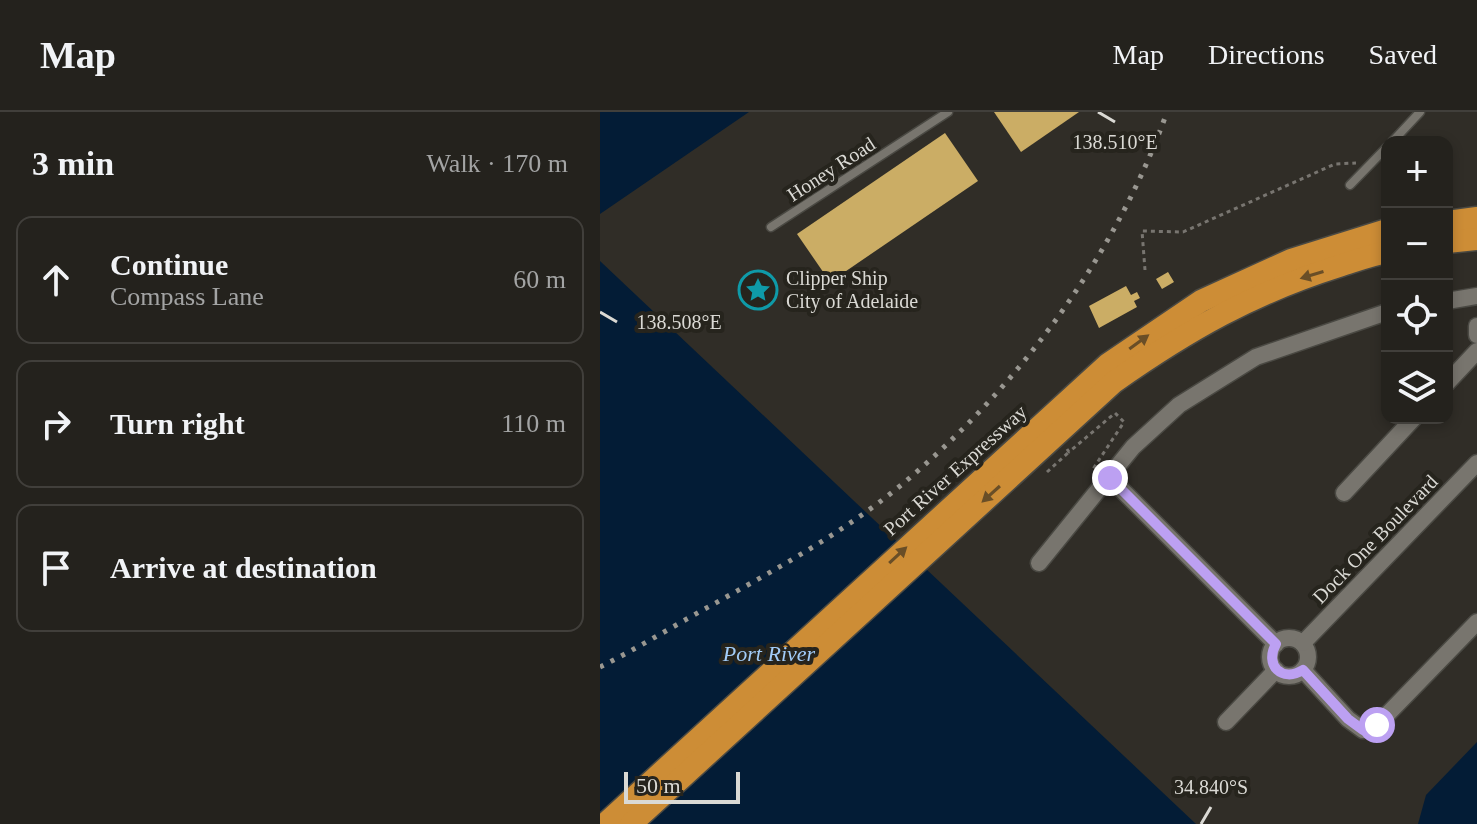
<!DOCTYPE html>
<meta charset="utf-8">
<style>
:root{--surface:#24221d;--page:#302f2a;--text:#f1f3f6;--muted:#a3a4a4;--line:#413f3b}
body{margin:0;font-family:"Times New Roman",serif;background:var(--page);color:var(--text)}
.controls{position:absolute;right:24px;top:24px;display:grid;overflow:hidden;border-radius:16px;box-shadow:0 4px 12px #0003}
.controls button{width:72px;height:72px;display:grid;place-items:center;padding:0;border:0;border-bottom:2px solid var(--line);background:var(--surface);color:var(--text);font:40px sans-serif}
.scale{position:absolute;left:24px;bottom:20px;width:116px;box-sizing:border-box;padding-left:8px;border:4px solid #dad9d4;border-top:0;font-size:22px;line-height:28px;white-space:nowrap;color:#dad9d4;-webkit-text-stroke:6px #26241d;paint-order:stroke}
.stop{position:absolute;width:24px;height:24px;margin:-18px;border:6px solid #bca0f2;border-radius:50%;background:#fff}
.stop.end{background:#bca0f2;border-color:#fff;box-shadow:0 2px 8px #0008}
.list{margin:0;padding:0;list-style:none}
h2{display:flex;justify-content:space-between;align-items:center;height:104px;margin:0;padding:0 32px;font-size:34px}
h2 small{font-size:26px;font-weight:400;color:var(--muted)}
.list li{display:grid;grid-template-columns:52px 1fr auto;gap:24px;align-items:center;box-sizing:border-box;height:128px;margin:0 16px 16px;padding:0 16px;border:2px solid var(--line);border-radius:16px}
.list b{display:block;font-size:30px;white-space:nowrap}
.list p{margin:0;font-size:26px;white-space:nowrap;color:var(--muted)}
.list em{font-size:26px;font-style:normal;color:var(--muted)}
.icon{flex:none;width:44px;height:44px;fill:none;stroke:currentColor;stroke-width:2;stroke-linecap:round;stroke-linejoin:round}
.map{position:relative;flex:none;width:877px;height:712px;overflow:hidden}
header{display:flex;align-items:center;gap:48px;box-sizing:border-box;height:112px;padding:0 40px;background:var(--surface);border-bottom:2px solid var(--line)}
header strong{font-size:38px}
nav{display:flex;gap:44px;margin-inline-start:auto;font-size:28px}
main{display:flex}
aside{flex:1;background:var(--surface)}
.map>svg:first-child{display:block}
.water{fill:#031c36}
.building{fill:#cbad65}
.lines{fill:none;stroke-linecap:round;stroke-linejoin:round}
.service-casing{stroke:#4a4943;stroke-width:11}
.minor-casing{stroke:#4a4943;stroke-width:19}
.trunk-casing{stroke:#4a4943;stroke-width:25}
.path{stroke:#787570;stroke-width:3;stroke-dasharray:4 4;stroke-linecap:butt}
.service{stroke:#78756e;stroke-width:8}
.minor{stroke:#78756e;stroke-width:16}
.trunk{stroke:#cd8d36;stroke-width:22}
.rail{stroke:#999791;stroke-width:5;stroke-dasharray:4 8;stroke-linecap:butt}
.oneway{fill:#694e27}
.route{stroke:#bca0f2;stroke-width:10}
.ticks{fill:none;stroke:#dad9d4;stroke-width:3}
.labels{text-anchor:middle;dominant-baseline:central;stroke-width:8;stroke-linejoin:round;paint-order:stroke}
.street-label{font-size:20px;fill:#dad9d4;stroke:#26241d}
.poi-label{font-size:20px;fill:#dad9d4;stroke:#26241d;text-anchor:start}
.water-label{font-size:22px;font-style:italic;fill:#a2ccf8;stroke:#26241d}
.ticks-label{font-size:20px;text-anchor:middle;fill:#dad9d4;stroke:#26241d;stroke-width:8;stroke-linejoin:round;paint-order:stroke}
</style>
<header>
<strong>Map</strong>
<nav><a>Map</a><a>Directions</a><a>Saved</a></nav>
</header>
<main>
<aside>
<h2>3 min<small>Walk · 170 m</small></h2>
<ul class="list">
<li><svg class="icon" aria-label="ahead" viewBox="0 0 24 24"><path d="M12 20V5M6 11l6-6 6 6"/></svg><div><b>Continue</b><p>Compass Lane</p></div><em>60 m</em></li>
<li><svg class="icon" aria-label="right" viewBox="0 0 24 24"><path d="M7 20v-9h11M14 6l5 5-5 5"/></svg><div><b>Turn right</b></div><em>110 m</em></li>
<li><svg class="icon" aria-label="arrive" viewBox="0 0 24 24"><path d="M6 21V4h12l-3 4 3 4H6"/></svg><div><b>Arrive at destination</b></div></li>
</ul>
</aside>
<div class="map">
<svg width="877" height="712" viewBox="0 0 877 712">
<rect width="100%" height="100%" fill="#302d27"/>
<g class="water">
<path d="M0 0H149L0 102Z"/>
<path d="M0 149 596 712H0Z"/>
<path d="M877 630V712H818L826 683Z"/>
</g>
<g class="building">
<path d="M394 0H479L421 40Z"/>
<path d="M345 21 378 69 230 170 197 122Z"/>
<path d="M568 160 574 170 562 177 556 167Z"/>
<path d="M526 174 531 183 537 180 540 186 534 189 537 195 499 216 489 194Z"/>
</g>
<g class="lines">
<defs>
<g id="service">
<path d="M792 30 820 0"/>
<path d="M750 73 787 35"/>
<path d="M171 115 348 0"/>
</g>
<g id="minor">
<path d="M847 189 877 184"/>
<path d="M877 214V223"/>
<path d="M847 271 877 239"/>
<path d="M510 366 676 532"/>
<path d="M744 381 814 306"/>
<path d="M439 451 533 335 579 293 656 245 787 200"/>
<circle cx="689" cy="545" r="19"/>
<path d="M703 531 877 351"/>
<path d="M703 558 748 607 763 618 777 613 877 510"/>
<path d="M626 610 676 558"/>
</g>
<g id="trunk">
<path d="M847 110 877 106"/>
<path d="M847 130 877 127"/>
<path d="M5 712 508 252 601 189 691 148 787 118"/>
<path d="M31 712 514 270C588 218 653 181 739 154 755 149 771 143 787 140"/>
</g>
</defs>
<use href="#service" class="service-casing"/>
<use href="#minor" class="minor-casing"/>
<use href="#trunk" class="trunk-casing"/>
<g class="path">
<path d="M545 158 542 119 583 120 735 52 756 51"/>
<path d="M467 337 469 340 515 301 524 310 493 357"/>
<path d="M447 360 469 340"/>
</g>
<use href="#service" class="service"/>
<use href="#minor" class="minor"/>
<use href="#trunk" class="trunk"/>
<path class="rail" d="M0 555C38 536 75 513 112 493 178 456 248 418 306 369 420 273 517 141 567 0"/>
</g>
<defs><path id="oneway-solid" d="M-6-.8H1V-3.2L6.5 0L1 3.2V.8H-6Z" transform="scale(2)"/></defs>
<g class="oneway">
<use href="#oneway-solid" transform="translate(712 163) rotate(163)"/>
<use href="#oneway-solid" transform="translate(539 230) rotate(-36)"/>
<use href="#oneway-solid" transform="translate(391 382) rotate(138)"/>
<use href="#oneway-solid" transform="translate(298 443) rotate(-43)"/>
</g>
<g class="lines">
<path class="route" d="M510 366 676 532C664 553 682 571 703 558L748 607 763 618 777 613"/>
</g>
<path class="ticks" d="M498 0 515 10M0 200 17 210M601 712 611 695"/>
<defs>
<symbol id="sight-ring" viewBox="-11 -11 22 22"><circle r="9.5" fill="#26241d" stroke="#0f9aa8" stroke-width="1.5"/><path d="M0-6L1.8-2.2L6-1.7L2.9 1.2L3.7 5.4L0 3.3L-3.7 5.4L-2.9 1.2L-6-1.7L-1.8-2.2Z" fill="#0f9aa8"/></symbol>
</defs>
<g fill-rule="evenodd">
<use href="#sight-ring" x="136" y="156" width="44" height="44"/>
</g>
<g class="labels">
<g class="street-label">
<text transform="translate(231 57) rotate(-33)">Honey Road</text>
<text transform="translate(355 358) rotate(-42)">Port River Expressway</text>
<text transform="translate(775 427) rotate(-46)">Dock One Boulevard</text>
</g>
<g class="poi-label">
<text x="186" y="166">Clipper Ship<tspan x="186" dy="23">City of Adelaide</tspan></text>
</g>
<g class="water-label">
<text x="169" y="541">Port River</text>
</g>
</g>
<g class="ticks-label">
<text x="515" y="37">138.510°E</text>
<text x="79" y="217">138.508°E</text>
<text x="611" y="682">34.840°S</text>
</g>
</svg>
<div class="controls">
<button>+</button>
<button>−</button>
<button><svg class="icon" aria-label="locate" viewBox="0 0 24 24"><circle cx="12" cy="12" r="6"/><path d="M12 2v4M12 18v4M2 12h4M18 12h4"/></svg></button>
<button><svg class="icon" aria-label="layers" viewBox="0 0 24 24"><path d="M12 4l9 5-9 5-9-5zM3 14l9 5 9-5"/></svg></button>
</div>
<div class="scale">50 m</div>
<div class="stop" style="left:777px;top:613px"></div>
<div class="stop end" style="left:510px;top:366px"></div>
</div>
</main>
